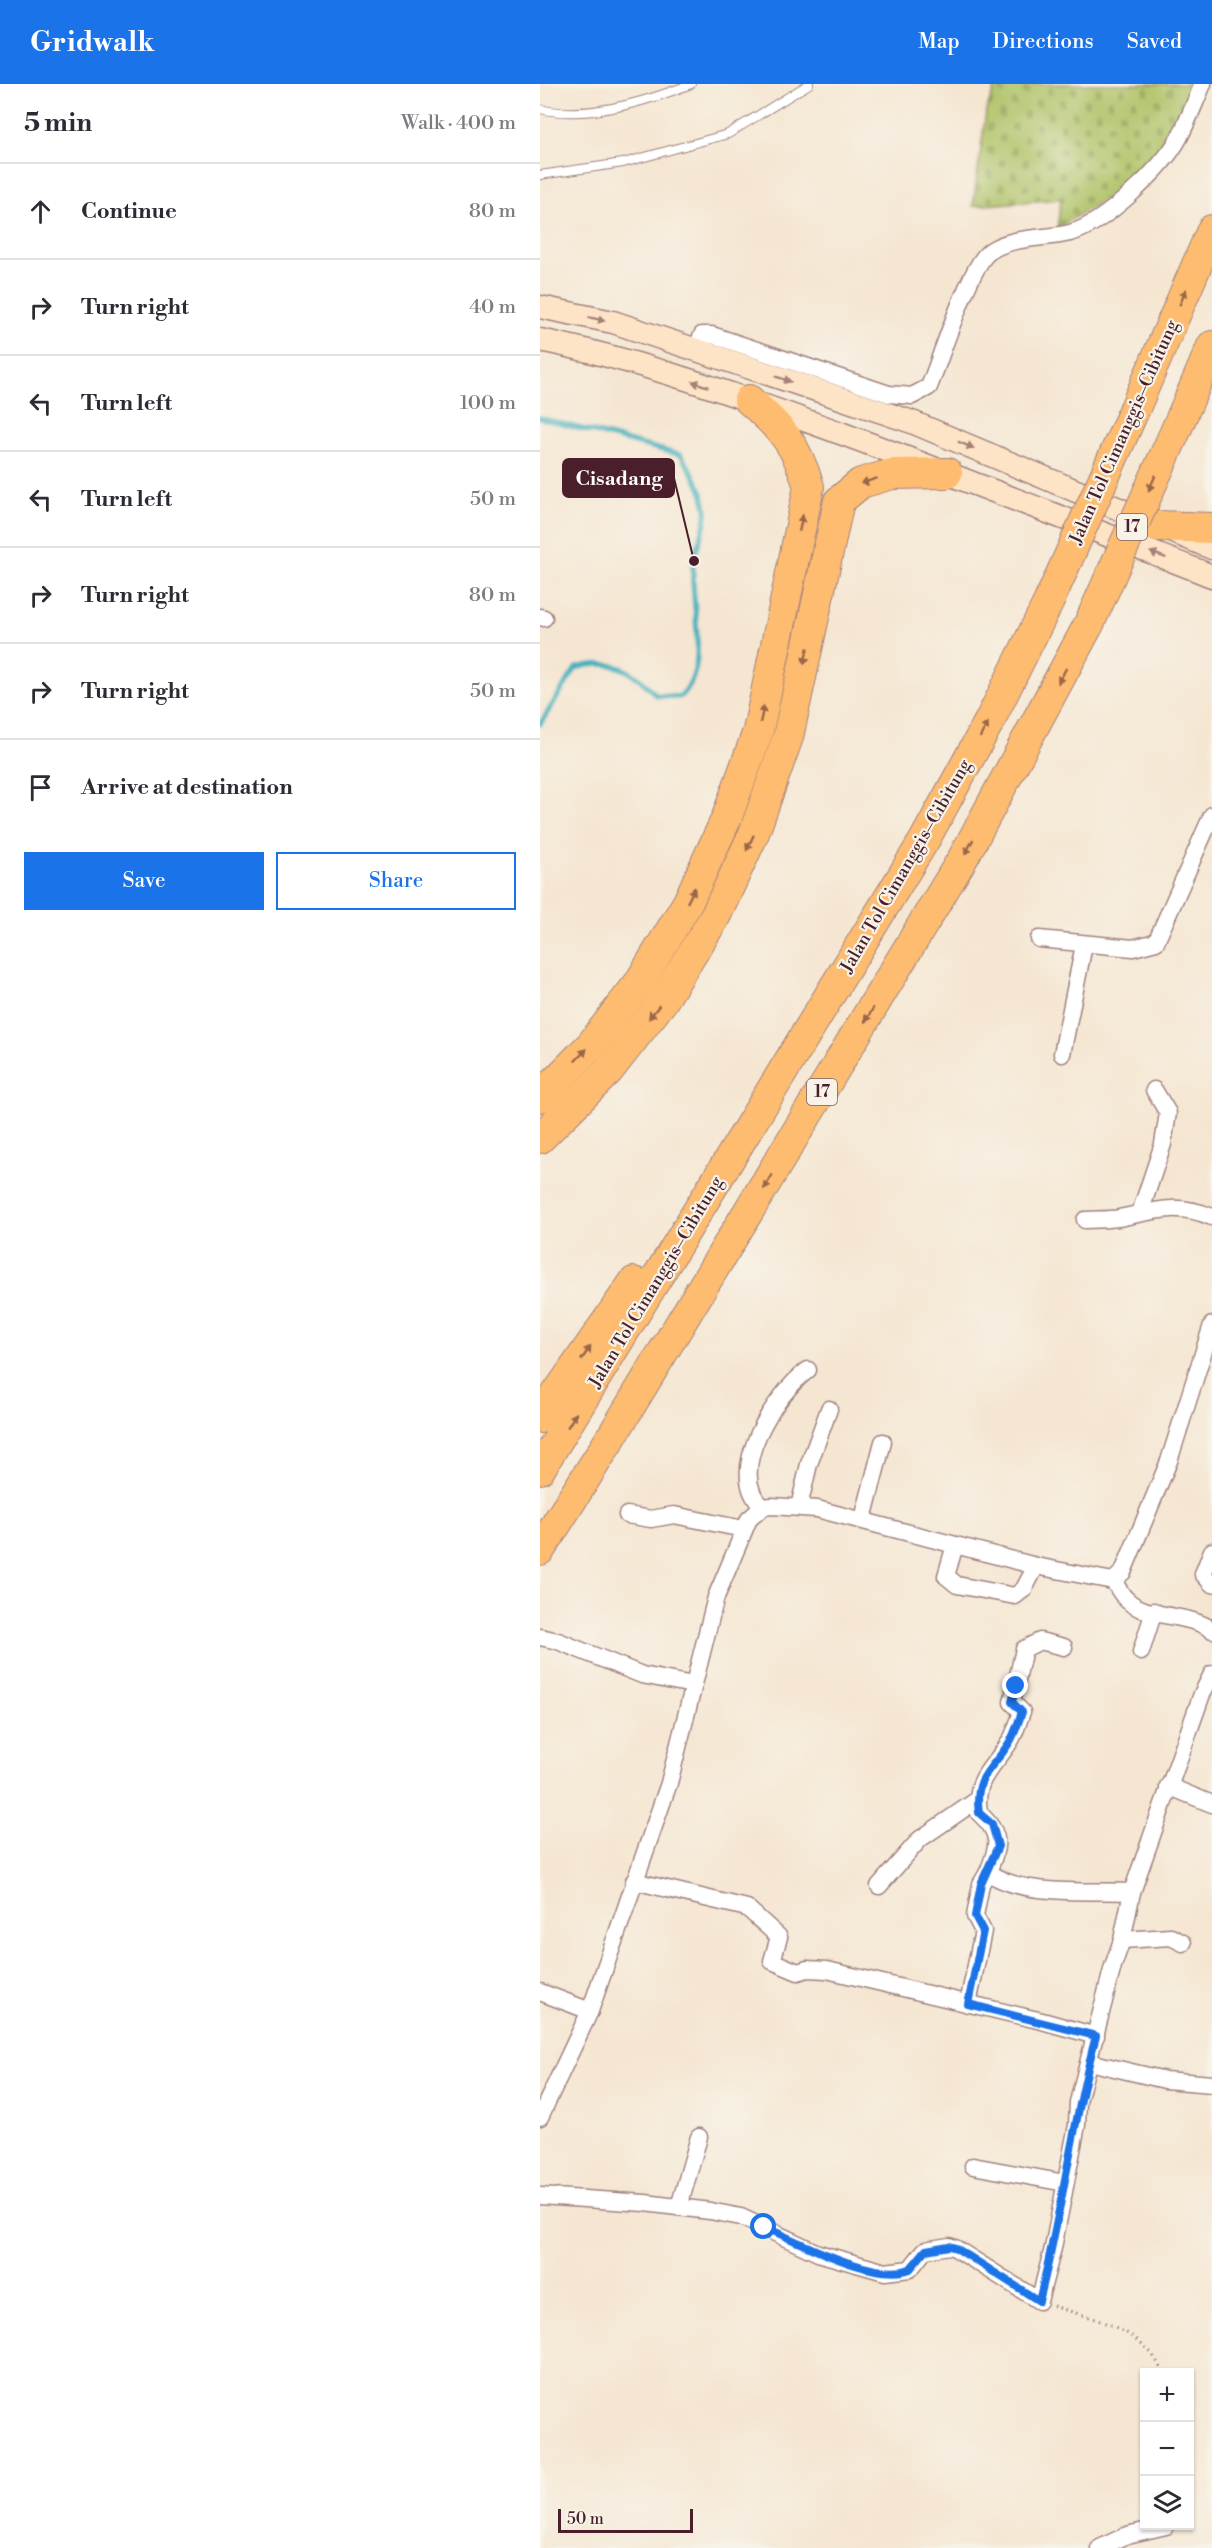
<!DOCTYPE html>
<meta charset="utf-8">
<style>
:root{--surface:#fff;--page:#f7f7f7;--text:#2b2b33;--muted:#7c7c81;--line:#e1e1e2;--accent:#1a73e8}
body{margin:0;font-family:"Libre Bodoni",serif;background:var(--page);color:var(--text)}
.controls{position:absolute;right:18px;bottom:18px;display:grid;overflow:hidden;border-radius:0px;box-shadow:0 2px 4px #0004}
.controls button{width:54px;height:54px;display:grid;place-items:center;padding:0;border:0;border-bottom:2px solid var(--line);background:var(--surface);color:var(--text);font:30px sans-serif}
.scale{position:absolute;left:18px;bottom:15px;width:135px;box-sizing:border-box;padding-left:6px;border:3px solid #4a1f2b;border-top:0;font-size:16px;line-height:21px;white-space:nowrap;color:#4a1f2b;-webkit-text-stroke:4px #f7f3e8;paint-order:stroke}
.stop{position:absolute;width:18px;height:18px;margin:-14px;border:4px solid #1a73e8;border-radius:50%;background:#fff}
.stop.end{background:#1a73e8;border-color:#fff;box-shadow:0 2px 6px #0008}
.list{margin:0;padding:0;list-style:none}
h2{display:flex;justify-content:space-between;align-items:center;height:78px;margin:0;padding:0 24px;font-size:26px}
h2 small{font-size:20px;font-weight:400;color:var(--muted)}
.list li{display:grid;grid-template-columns:39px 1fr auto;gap:18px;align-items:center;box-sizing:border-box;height:96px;padding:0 24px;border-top:2px solid var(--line)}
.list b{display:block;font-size:22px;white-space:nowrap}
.list em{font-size:20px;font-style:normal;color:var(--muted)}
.actions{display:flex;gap:12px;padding:18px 24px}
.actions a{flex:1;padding:14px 0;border:2px solid var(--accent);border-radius:0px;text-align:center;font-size:21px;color:var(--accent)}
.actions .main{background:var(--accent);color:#fff}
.icon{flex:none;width:33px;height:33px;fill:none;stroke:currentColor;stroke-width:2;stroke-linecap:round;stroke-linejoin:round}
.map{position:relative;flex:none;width:672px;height:2464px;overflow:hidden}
header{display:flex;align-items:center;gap:36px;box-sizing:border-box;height:84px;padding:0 30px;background:var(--accent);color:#fff}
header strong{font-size:28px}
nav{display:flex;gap:33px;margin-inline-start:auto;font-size:21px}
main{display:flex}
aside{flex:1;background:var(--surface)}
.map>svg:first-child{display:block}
.cemetery{fill:url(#cemetery-stones);stroke:#7c7149;stroke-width:1.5}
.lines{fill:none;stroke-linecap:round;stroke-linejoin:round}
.stream{stroke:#43b1be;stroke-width:5}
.lane-casing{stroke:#a0827e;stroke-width:10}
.street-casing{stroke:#a0827e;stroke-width:19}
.secondary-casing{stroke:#a0827e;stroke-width:25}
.highway-casing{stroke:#a0827e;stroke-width:32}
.path{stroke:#a0827e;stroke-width:3;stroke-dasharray:1.5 4.5;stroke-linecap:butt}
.lane{stroke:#fff;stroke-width:8}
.street{stroke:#fff;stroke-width:16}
.secondary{stroke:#fee4c6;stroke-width:22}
.highway{stroke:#fdbc70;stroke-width:30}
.highway-bridge-casing{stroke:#a0827e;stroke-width:32;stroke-linecap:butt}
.highway-bridge{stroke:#fdbc70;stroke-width:30}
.oneway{fill:#9b664a}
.oneway2{fill:#a48278}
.route{stroke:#1a73e8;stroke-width:8}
.labels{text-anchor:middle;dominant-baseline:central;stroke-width:4.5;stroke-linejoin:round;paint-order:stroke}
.shield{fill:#f7f3e8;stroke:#7e5f64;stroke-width:1.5}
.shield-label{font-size:16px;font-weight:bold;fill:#4a1f2b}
.street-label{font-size:18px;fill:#4a1f2b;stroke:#f7f3e8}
.leader{fill:none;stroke:#4a1f2b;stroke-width:2}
.callout-dot{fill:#4a1f2b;stroke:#f7f3e8;stroke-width:2}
.callout{fill:#4a1f2b;stroke:#4a1f2b;stroke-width:2}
.callout-label{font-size:20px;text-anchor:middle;font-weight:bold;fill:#fff}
</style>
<header>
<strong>Gridwalk</strong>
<nav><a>Map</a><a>Directions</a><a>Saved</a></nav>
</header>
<main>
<aside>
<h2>5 min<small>Walk · 400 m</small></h2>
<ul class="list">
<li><svg class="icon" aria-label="ahead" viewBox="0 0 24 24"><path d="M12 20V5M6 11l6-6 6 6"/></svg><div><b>Continue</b></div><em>80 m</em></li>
<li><svg class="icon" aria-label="right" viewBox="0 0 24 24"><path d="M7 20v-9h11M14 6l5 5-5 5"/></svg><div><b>Turn right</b></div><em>40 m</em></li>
<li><svg class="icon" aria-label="left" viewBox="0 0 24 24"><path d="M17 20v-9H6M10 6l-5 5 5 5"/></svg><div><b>Turn left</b></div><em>100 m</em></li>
<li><svg class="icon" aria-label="left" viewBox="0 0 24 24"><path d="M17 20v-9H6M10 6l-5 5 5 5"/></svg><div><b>Turn left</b></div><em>50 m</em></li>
<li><svg class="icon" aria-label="right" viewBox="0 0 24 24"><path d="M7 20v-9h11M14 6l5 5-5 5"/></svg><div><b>Turn right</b></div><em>80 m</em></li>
<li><svg class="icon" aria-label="right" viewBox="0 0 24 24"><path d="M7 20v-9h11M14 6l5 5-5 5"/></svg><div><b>Turn right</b></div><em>50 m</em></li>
<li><svg class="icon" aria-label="arrive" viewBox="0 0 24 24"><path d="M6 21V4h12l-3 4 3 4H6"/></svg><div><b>Arrive at destination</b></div></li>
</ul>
<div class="actions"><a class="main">Save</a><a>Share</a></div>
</aside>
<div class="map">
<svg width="672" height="2464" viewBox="0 0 672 2464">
<defs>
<pattern id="cemetery-stones" width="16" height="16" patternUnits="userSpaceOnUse" patternTransform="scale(1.5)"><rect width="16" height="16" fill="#afc367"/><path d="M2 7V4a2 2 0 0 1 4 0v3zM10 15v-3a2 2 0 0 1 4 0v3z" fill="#98a75a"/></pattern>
</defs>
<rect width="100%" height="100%" fill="#f7f3e8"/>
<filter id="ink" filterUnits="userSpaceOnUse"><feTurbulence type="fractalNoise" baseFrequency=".0167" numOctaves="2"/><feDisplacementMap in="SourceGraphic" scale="12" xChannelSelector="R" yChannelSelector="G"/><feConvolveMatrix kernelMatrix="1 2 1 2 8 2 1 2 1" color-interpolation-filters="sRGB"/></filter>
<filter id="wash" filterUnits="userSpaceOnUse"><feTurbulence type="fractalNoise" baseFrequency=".008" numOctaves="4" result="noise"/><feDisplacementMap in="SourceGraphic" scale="24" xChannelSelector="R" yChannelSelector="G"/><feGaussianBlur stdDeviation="1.35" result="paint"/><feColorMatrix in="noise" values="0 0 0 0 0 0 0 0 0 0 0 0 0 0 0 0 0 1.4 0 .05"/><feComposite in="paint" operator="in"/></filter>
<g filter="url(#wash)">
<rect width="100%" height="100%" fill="#f5e6d2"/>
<path class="cemetery" d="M456 0H655C646 22 637 48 621 66 593 100 555 122 517 144L521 115 433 122 446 28Z"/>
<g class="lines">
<path class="stream" d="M0 334 141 371C152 388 163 404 166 425 168 440 157 459 154 475 147 513 174 586 139 613L116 611C92 584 71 574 36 584L0 640"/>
</g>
</g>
<g filter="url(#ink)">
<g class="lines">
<defs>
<g id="lane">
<path d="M0 25C46 36 108 17 151 0"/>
<path d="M0 91 83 79 188 50 269 0"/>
</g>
<g id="street">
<path d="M156 265 162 251H172L349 310 372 312 389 303C400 276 430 180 450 167 472 152 506 155 530 149 563 141 623 84 639 54 648 37 655 18 663 0"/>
<path d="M0 533 4 534"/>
<path d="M499 855 593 864 616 858 672 731"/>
<path d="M522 970 544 861"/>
<path d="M600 1129 623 1060 628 1029 614 1006"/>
<path d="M545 1136C556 1135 568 1136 579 1134 614 1127 636 1118 672 1133"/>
<path d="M223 1423C183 1389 236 1309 268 1286"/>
<path d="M259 1423 269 1380 289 1325"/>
<path d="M87 1431 111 1435 134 1431 203 1445"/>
<path d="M323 1435 343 1358"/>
<path d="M415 1461 406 1492 417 1501 475 1512 484 1505 496 1482"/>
<path d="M672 1467 663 1490 672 1500"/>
<path d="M573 1497C578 1503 581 1511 587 1516 606 1535 650 1529 672 1546"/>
<path d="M0 1553 18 1557 102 1591 153 1601"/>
<path d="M524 1563 500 1557 484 1565 472 1618 482 1628C479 1636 476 1646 472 1654 456 1683 433 1691 439 1729 462 1750 459 1761 448 1788 480 1813 552 1806 592 1808"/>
<path d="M601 1568 614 1527"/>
<path d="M628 1702 672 1720"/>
<path d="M94 1797 207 1824 239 1853 232 1877 258 1888 267 1885 287 1886 502 1937 556 1952"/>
<path d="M339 1802 380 1755 437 1716"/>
<path d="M582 1856 631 1853 643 1859"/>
<path d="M0 1908 50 1927"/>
<path d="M428 1920 443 1847 435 1832 441 1800 448 1788"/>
<path d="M549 1978 625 1996 672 2000"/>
<path d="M0 2033 50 1927 129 1699 176 1513 209 1435 223 1423 232 1422 277 1425 496 1482 573 1497 583 1488 629 1377 672 1241"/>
<path d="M433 2082 525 2099"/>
<path d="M0 2112 105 2119 170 2127 201 2133 278 2169 345 2188 370 2185 385 2166 409 2162 415 2164 499 2217 513 2164 537 2041 538 2018 573 1882 582 1856 592 1808 662 1610 672 1590"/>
<path d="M139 2123 159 2053"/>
<path d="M560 2464 587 2451 626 2442"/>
</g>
<g id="secondary">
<path d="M0 223 73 238 372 338 672 464"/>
<path d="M0 256C104 277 204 314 303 350 427 396 549 444 672 492"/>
</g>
<g id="highway">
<path d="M595 324 672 146"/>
<path d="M636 346 672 262"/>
<path d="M616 442 672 444"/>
<path d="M0 1013 50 962 99 899 148 818 187 733 218 647 269 403C256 359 242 345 209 316"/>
<path d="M0 1054 69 986 122 918 175 833 214 749 248 653 299 417 321 399 352 390 407 389"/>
<path d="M0 1334 94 1198"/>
<path d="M0 1385 385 755 450 636 509 517"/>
<path d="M0 1466 72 1352 423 774 549 540"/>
</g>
</defs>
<use href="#lane" class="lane-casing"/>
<use href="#street" class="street-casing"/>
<use href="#secondary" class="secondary-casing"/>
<use href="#highway" class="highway-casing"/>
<path class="path" d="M513 2222C553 2235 606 2245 622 2288"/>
<use href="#lane" class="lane"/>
<use href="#street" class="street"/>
<use href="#secondary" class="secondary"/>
<use href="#highway" class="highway"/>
<defs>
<g id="highway-bridge">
<path d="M509 517 595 324"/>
<path d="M549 540 636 346"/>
</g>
</defs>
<use href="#highway-bridge" class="highway-bridge-casing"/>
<use href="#highway-bridge" class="highway-bridge"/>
</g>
<defs><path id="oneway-solid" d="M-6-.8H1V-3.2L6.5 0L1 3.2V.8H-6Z" transform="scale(1.5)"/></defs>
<g class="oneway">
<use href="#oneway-solid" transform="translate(643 213) rotate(-67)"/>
<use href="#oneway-solid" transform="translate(329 397) rotate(162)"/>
<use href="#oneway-solid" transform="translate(612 399) rotate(114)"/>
<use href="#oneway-solid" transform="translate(261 439) rotate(-78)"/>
<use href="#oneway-solid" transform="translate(266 572) rotate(102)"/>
<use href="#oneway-solid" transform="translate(522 592) rotate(118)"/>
<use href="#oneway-solid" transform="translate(222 630) rotate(-78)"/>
<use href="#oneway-solid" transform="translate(444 646) rotate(-61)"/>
<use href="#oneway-solid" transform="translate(210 759) rotate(115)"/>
<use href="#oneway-solid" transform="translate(429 763) rotate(119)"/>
<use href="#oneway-solid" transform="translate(151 811) rotate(-64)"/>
<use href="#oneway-solid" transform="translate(114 928) rotate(128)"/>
<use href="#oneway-solid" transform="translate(329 931) rotate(121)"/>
<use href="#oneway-solid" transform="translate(41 971) rotate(-46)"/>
<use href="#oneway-solid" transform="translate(228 1098) rotate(121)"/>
<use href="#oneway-solid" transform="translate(46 1269) rotate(-56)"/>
<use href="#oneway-solid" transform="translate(32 1336) rotate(-58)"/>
</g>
<g class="oneway2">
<use href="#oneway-solid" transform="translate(57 235) rotate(12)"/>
<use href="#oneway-solid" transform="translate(243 295) rotate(19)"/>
<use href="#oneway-solid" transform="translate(160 300) rotate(-162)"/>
<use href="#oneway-solid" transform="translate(426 361) rotate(23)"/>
<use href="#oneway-solid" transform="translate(618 471) rotate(-159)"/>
</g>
</g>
<g class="lines" filter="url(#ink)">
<path class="route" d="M224 2143C258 2157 335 2199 370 2185L386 2166 409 2162 416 2164 499 2217C522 2129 532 2040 556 1952L428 1920 443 1847 435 1832 441 1800 458 1762 452 1740 439 1729C433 1689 456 1684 472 1654 476 1646 479 1636 482 1628L472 1618 476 1602"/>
</g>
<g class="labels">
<g class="shield">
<rect x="577" y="430" width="30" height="26" rx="4.5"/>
<rect x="267" y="995" width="30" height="26" rx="4.5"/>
</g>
<g class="shield-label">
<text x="592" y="443">17</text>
<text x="282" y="1008">17</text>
</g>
<g class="street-label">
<text transform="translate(584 348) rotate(-66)">Jalan Tol Cimanggis–Cibitung</text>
<text transform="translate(366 782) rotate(-60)">Jalan Tol Cimanggis–Cibitung</text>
<text transform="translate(116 1198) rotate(-59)">Jalan Tol Cimanggis–Cibitung</text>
</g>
</g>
<path class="leader" d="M154 477L134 394"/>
<circle class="callout-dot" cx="154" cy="477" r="6"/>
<rect class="callout" x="23" y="375" width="111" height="38" rx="6"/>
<g class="callout-label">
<text x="79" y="401">Cisadang</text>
</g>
</svg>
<div class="controls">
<button>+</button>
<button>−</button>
<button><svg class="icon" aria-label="layers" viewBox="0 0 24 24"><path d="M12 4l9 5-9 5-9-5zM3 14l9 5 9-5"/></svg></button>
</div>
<div class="scale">50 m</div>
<div class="stop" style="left:224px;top:2143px"></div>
<div class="stop end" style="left:476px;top:1602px"></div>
</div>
</main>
